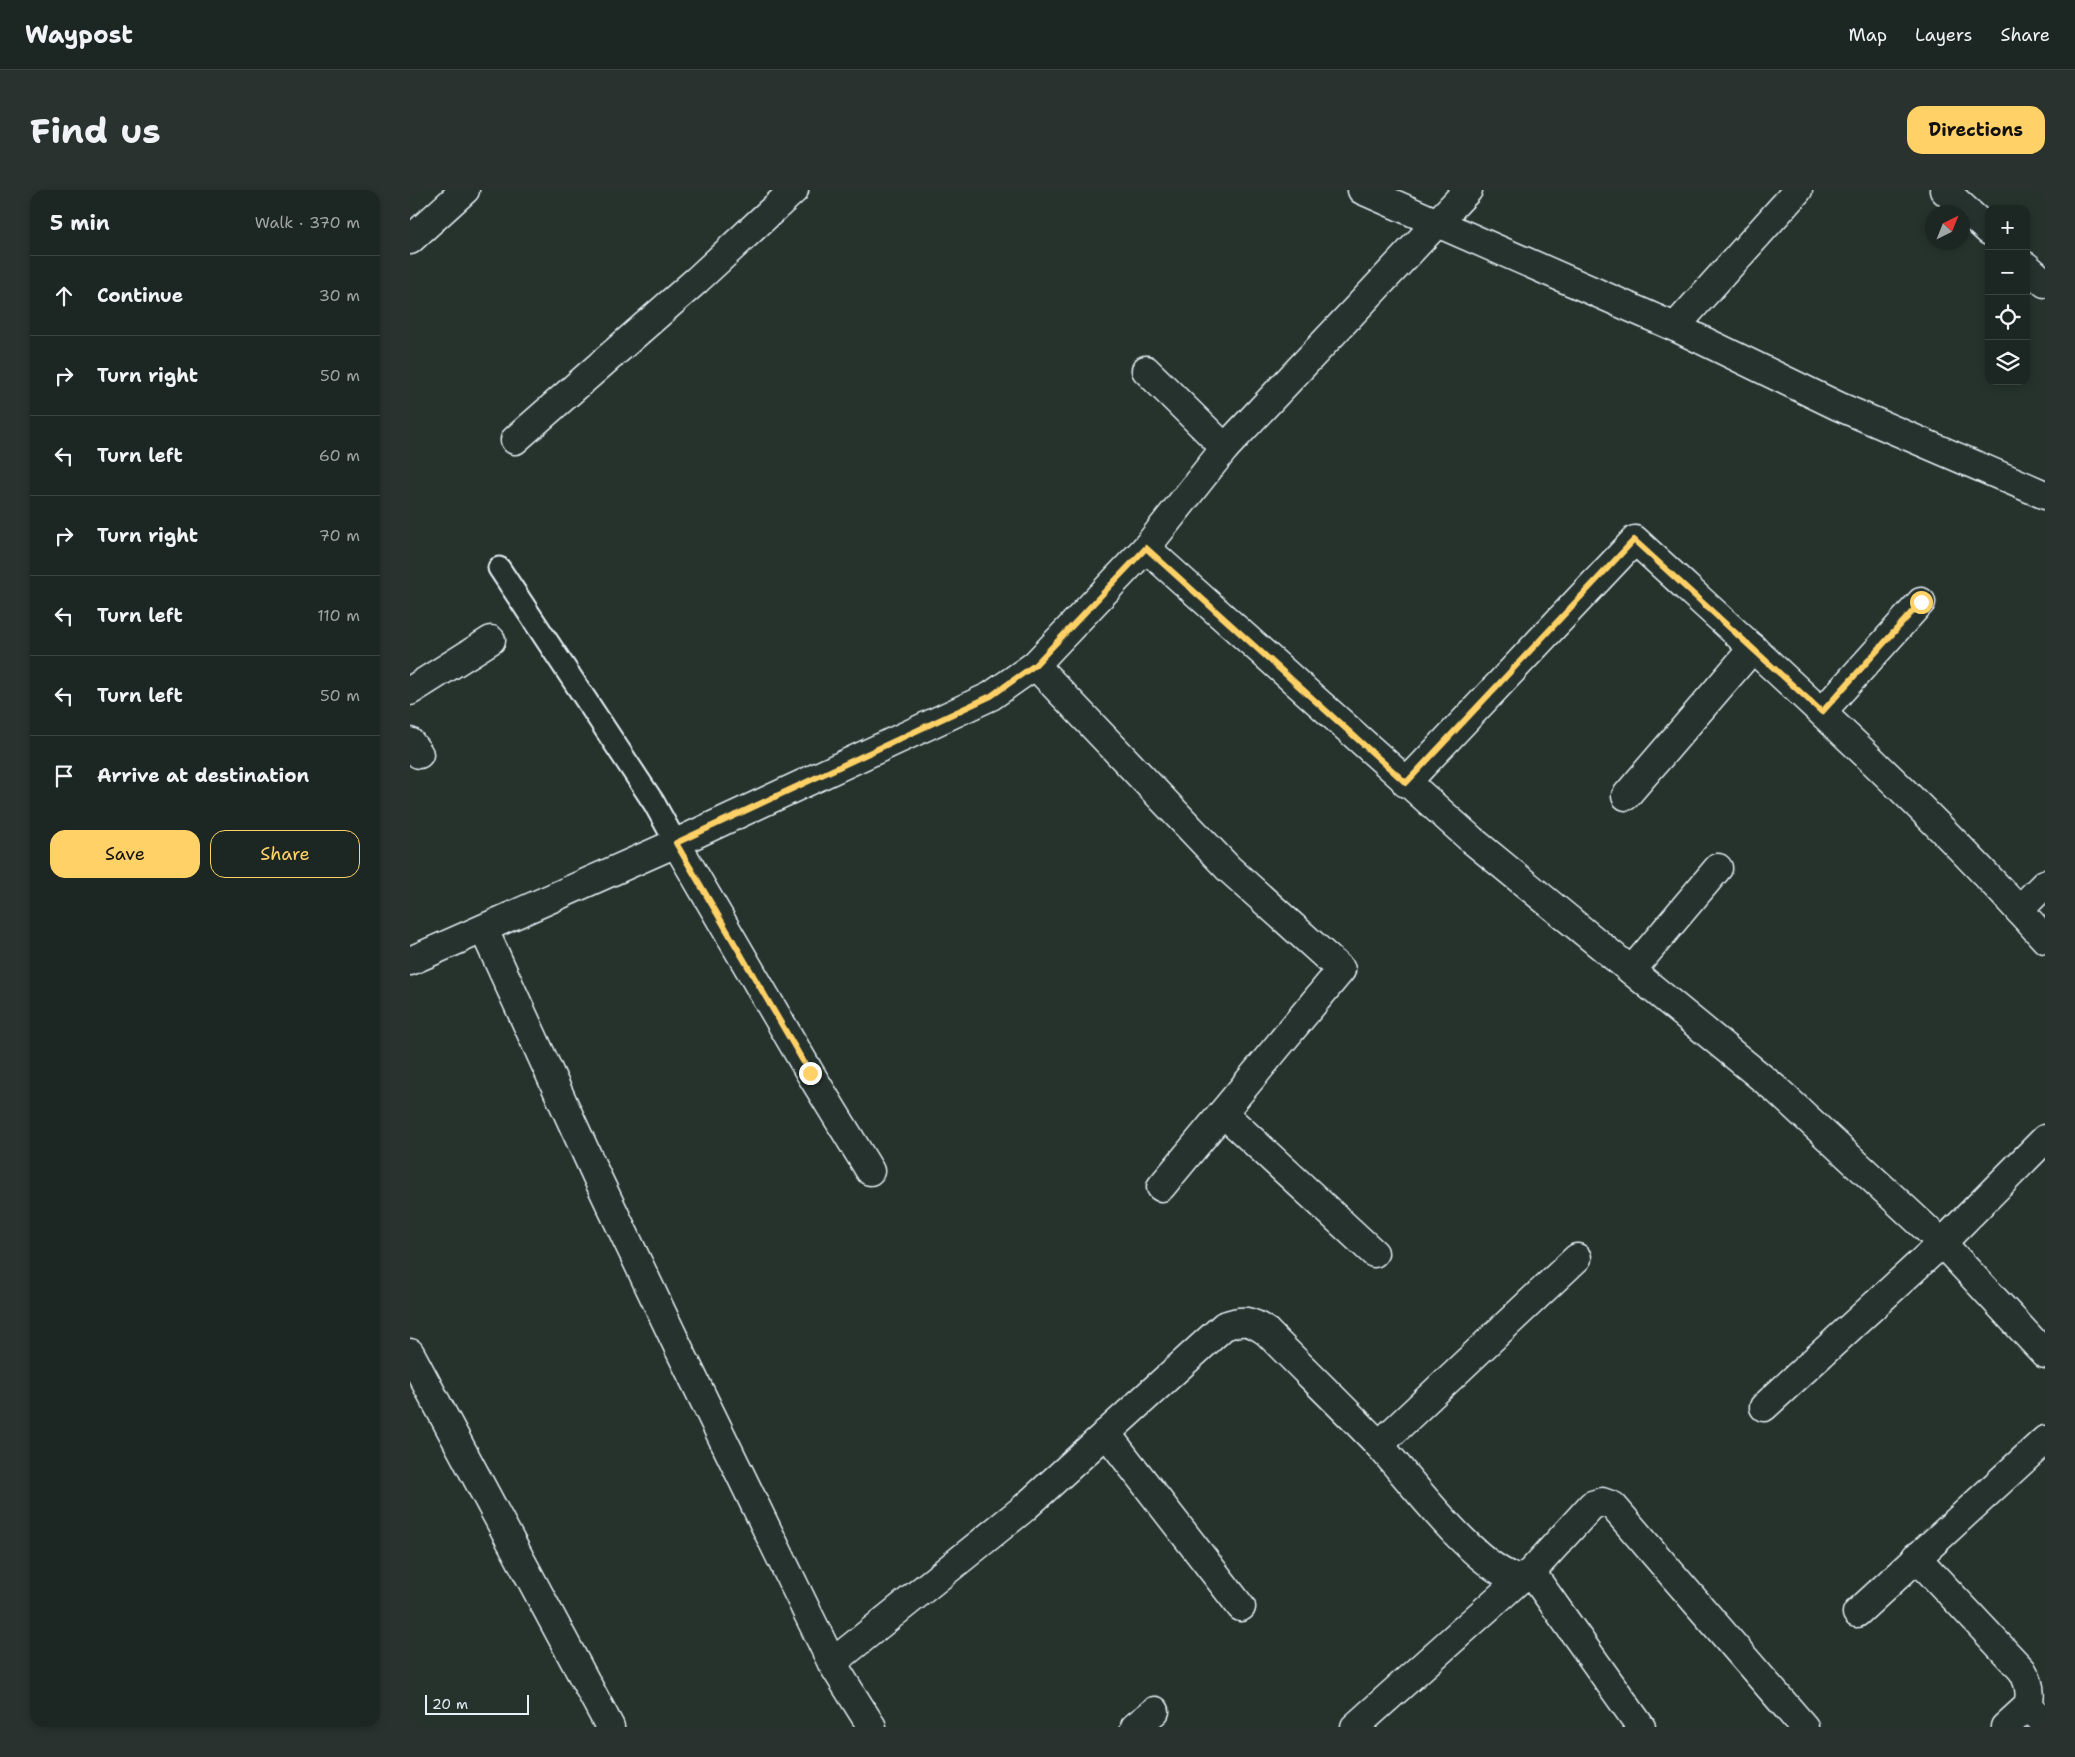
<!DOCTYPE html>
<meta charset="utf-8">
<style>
:root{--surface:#1c2622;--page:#29322f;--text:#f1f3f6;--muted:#a0a5a5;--line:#3a4340;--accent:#ffd166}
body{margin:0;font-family:"Shantell Sans",sans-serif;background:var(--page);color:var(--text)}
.controls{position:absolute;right:15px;top:15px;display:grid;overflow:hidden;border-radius:10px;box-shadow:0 2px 8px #0003}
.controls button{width:45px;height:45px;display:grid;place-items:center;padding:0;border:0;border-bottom:1px solid var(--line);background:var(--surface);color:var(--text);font:25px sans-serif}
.compass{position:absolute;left:1515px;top:15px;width:45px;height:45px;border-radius:50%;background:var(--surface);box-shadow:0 2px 8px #0003;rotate:43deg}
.scale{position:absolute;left:15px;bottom:12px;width:104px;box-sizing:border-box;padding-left:5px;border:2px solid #e8f1f8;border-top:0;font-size:14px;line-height:18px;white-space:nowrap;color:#e8f1f8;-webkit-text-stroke:4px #26332d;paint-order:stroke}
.stop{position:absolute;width:15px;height:15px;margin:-11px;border:4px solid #ffd166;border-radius:50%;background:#fff}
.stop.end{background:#ffd166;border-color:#fff;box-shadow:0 1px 5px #0008}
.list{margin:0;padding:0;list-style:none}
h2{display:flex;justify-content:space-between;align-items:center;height:65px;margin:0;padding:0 20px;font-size:21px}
h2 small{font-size:16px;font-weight:400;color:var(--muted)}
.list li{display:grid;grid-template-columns:32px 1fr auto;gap:15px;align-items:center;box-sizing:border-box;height:80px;padding:0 20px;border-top:1px solid var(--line)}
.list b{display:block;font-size:19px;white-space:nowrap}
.list em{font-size:16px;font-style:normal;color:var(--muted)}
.actions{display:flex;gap:10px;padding:15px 20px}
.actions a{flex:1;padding:11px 0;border:1px solid var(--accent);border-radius:15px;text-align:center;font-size:18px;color:var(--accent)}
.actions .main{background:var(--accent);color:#111}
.icon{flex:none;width:28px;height:28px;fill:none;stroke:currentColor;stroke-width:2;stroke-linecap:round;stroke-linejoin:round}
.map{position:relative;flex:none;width:1635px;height:1537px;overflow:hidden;border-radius:15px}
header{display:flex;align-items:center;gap:30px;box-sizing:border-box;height:70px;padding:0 25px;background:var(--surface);border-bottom:1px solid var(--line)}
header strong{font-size:24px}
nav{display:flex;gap:28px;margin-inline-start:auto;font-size:18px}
.intro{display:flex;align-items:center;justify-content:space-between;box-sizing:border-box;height:120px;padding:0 30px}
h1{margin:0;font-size:35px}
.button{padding:12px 22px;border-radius:15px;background:var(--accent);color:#111;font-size:18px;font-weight:700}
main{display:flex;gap:30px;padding:0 30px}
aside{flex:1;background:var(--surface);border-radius:15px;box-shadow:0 2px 8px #0003}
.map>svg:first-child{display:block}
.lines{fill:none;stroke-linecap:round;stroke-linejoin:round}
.lane-casing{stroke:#e8f1f8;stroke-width:25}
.street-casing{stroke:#e8f1f8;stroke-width:31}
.secondary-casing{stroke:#e8f1f8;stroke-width:31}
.lane{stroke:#26332d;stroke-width:21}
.street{stroke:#26332d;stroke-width:28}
.secondary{stroke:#26332d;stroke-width:28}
.route{stroke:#ffd166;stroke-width:6}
</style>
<header>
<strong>Waypost</strong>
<nav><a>Map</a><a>Layers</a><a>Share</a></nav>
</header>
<div class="intro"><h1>Find us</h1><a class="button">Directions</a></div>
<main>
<aside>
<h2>5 min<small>Walk · 370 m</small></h2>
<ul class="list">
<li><svg class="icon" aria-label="ahead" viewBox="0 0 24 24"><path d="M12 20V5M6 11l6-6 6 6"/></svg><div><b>Continue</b></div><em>30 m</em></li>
<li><svg class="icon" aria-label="right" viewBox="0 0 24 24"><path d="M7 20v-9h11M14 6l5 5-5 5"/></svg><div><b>Turn right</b></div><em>50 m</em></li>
<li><svg class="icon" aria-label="left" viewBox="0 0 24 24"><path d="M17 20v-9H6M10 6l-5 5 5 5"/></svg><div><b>Turn left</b></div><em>60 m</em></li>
<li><svg class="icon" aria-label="right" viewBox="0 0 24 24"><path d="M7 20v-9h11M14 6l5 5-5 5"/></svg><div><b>Turn right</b></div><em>70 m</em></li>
<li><svg class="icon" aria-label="left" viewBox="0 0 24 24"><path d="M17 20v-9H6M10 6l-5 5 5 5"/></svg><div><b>Turn left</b></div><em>110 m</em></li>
<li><svg class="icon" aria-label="left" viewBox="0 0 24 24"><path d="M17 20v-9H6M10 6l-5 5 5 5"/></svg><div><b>Turn left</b></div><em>50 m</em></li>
<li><svg class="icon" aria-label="arrive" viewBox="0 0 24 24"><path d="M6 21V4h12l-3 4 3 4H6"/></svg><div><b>Arrive at destination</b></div></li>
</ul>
<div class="actions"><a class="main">Save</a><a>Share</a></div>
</aside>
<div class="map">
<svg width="1635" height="1537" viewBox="0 0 1635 1537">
<rect width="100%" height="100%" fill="#26332d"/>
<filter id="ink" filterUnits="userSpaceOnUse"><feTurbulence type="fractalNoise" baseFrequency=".02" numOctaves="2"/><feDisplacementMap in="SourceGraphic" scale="10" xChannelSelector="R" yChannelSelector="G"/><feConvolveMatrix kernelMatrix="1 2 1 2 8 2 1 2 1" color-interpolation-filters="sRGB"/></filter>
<g filter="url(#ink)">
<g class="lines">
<defs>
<path id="lane" d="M89 378 244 613 266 653"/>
<g id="street">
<path d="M952 0 1265 137 1428 216 1635 305"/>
<path d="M1534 0 1579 41"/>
<path d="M0 50 55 0"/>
<path d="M1616 76 1635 93"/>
<path d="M1265 137 1388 0"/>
<path d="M736 180 815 258"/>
<path d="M105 250 287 90 384 0"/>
<path d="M736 358 1062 650 1368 901 1532 1053 1635 1164"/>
<path d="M625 475 818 678 931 780 751 997"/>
<path d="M0 501 81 450"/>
<path d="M1412 522 1511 412"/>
<path d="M0 552 9 564"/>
<path d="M996 593 1225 350C1365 479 1508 606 1635 749"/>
<path d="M1216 606 1343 458"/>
<path d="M266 653 400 883 460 981"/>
<path d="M1609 720 1635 694"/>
<path d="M74 740 187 987 271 1163 422 1473 462 1537"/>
<path d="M1222 780 1308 678"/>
<path d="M813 923 964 1063"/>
<path d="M0 1163 200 1537"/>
<path d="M1354 1217 1532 1053 1635 949"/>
<path d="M696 1243 831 1417"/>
<path d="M969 1255 1167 1068"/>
<path d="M1506 1367 1612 1480C1619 1491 1622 1502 1618 1516L1595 1537"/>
<path d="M1121 1382 1231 1537"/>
<path d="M1447 1423 1635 1250"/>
<path d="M422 1473 613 1319 814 1136C833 1129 840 1130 857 1142 894 1180 932 1216 969 1255 999 1288 1068 1382 1110 1389L1121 1382 1182 1315 1192 1312 1203 1316 1394 1537"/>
<path d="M1618 1516 1635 1533"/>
<path d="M725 1537 745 1521"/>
<path d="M945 1537 1110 1389"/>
</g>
<path id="secondary" d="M0 771 266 653 581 506 625 475 736 358 815 258 1058 0"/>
</defs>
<use href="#lane" class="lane-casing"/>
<use href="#street" class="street-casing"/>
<use href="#secondary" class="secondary-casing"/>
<use href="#lane" class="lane"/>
<use href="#street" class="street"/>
<use href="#secondary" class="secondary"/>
</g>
</g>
<g class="lines" filter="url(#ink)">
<path class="route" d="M400 883 266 653 581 506 625 475 736 358 996 593 1224 350 1412 522 1511 412"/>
</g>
</svg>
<div class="controls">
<button>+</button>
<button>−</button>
<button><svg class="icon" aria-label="locate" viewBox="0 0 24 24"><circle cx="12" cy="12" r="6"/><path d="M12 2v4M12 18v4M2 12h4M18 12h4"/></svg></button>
<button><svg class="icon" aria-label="layers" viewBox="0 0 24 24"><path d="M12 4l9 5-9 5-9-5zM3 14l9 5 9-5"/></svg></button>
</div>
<svg class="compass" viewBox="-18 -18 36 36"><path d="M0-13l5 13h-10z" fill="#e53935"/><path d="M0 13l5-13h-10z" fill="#a0a5a5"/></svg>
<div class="scale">20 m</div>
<div class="stop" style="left:1511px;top:412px"></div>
<div class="stop end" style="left:400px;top:883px"></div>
</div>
</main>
